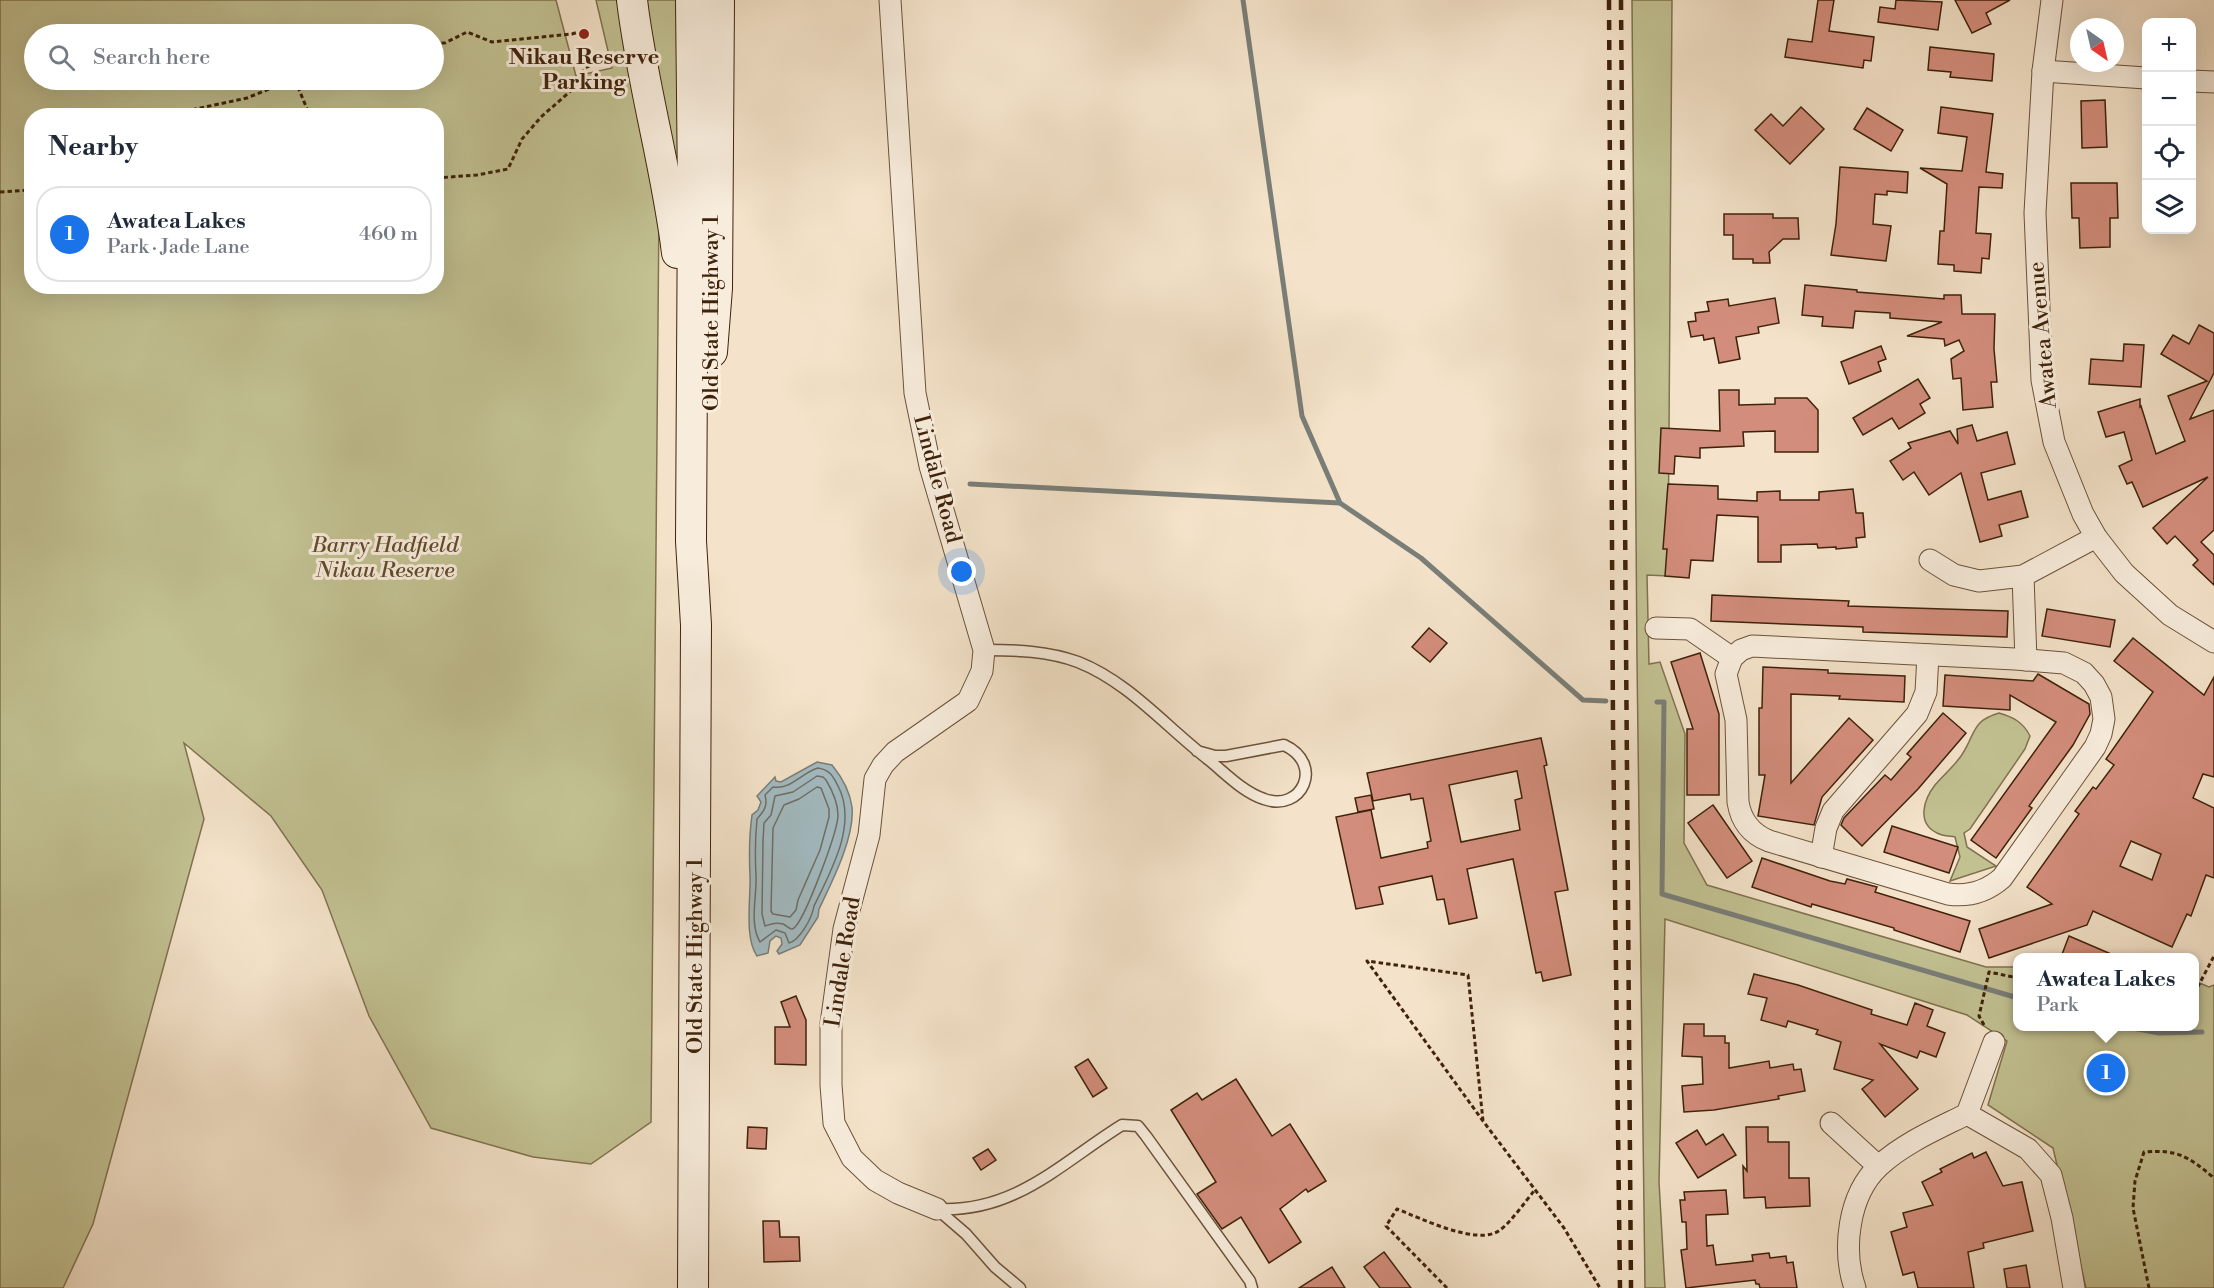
<!DOCTYPE html>
<meta charset="utf-8">
<style>
:root{--surface:#fff;--page:#f6f6f7;--text:#1f2937;--muted:#747a83;--line:#e0e1e3;--accent:#1a73e8}
body{margin:0;font-family:"Libre Bodoni",serif;background:var(--page);color:var(--text)}
.controls{position:absolute;right:18px;top:18px;display:grid;overflow:hidden;border-radius:12px;box-shadow:0 6px 24px #0002}
.controls button{width:54px;height:54px;display:grid;place-items:center;padding:0;border:0;border-bottom:2px solid var(--line);background:var(--surface);color:var(--text);font:30px sans-serif}
.compass{position:absolute;left:2070px;top:18px;width:54px;height:54px;border-radius:50%;background:var(--surface);box-shadow:0 6px 24px #0002;rotate:146deg}
.you{position:absolute;left:962px;top:572px;width:21px;height:21px;margin:-15px;border:4px solid #fff;border-radius:50%;background:#1a73e8;box-shadow:0 0 0 9px #1a73e833}
.badge{display:grid;place-items:center;width:39px;height:39px;border-radius:50%;background:var(--accent);color:#fff;font-size:20px;font-weight:700}
.pin{position:absolute;translate:-50% -50%;border:3px solid #fff;box-shadow:0 2px 6px #0006}
.popup{position:absolute;left:2013px;top:953px;width:186px;height:78px;box-sizing:border-box;display:grid;place-content:center;border-radius:12px;background:var(--surface);filter:drop-shadow(0 2px 4px #0005);font-size:20px;white-space:nowrap;color:var(--muted)}
.popup b{font-size:22px;color:var(--text)}
.popup::after{content:'';position:absolute;left:50%;top:100%;margin-left:-12px;border:12px solid transparent;border-top-color:var(--surface)}
.list{margin:0;padding:0;list-style:none}
h2{display:flex;justify-content:space-between;align-items:center;height:78px;margin:0;padding:0 24px;font-size:26px}
h2 small{font-size:20px;font-weight:400;color:var(--muted)}
.list li{display:grid;grid-template-columns:39px 1fr auto;gap:18px;align-items:center;box-sizing:border-box;height:96px;margin:0 12px 12px;padding:0 12px;border:2px solid var(--line);border-radius:24px}
.list b{display:block;font-size:22px;white-space:nowrap}
.list p{margin:0;font-size:20px;white-space:nowrap;color:var(--muted)}
.list em{font-size:20px;font-style:normal;color:var(--muted)}
.icon{flex:none;width:33px;height:33px;fill:none;stroke:currentColor;stroke-width:2;stroke-linecap:round;stroke-linejoin:round}
.map{position:relative;flex:none;width:2214px;height:1288px;overflow:hidden}
.search{position:absolute;background:var(--surface);box-shadow:0 6px 24px #0002;left:24px;top:24px;width:420px;height:66px;display:flex;align-items:center;gap:15px;box-sizing:border-box;padding:0 21px;border-radius:33px;color:var(--muted);font-size:22px}
.panel{position:absolute;background:var(--surface);box-shadow:0 6px 24px #0002;left:24px;top:108px;width:420px;height:186px;border-radius:24px}
.map>svg:first-child{display:block}
.green{fill:#c2c192;stroke:#80724e;stroke-width:1.5;fill-rule:evenodd}
.water{fill:#a2bbc2;stroke:#7a7e78;stroke-width:1.5}
.lines{fill:none;stroke-linecap:round;stroke-linejoin:round}
.shore{stroke:#706e66;stroke-width:1.5}
.stream{stroke:#7a7e78;stroke-width:5}
.building{fill:#d38d7c;stroke:#3f220a;stroke-width:1.5;fill-rule:evenodd}
.service-casing{stroke:#6c523a;stroke-width:13}
.minor-casing{stroke:#6c523a;stroke-width:23}
.secondary-casing{stroke:#3f220a;stroke-width:32}
.path{stroke:#3f220a;stroke-width:3;stroke-dasharray:4.5 3;stroke-linecap:butt}
.service{stroke:#f8eddd;stroke-width:10}
.minor{stroke:#f8eddd;stroke-width:21}
.secondary{stroke:#f8eddd;stroke-width:30}
.rail{stroke:#3f220a;stroke-width:4.5;stroke-dasharray:10 10;stroke-linecap:butt}
.poi-dot{fill:#8f2418;stroke:#f8eddd;stroke-width:2}
.labels{text-anchor:middle;dominant-baseline:central;stroke-width:6;stroke-linejoin:round;paint-order:stroke}
.poi-label{font-size:22px;font-weight:bold;fill:#3f220a;stroke:#f8eddd}
.street-label{font-size:22px;fill:#3f220a;stroke:#f8eddd}
.park-label{font-size:22px;font-style:italic;fill:#604a2c;stroke:#f8eddd}
</style>
<div class="map">
<svg width="2214" height="1288" viewBox="0 0 2214 1288">
<rect width="100%" height="100%" fill="#f4e3ca"/>
<filter id="stains"><feTurbulence type="fractalNoise" baseFrequency=".00333" numOctaves="4"/><feColorMatrix values="0 0 0 0 .2 0 0 0 0 .09 0 0 0 0 .02 0 0 0 .5 -.17"/></filter>
<radialGradient id="worn" r=".72"><stop offset=".6" stop-color="#630" stop-opacity="0"/><stop offset="1" stop-color="#630" stop-opacity=".3"/></radialGradient>
<g class="green">
<path d="M0 0H556L576 76 612 68 596 0H624L659 207 651 1122 591 1164 533 1157 431 1128 369 1016 322 890 271 816 184 743 204 819 93 1224 63 1288H0ZM34 34H434V80H34ZM32 116H436V286H32Z"/>
<path d="M639 0H679L682 203Z"/>
<path d="M1632 0H1672L1668 576 1647 575 1649 664 1660 662 1685 734 1684 843 1707 885 1986 967H2017L2018 1026H2194L2195 984 2197 982 2209 987 2214 985V1288H2086L2053 1148 1988 1105 2007 1041 1967 1015 1665 919 1659 1182 1665 1288H1645L1637 660Z"/>
<path d="M1999 713C2013 717 2023 722 2030 736L2025 749 1970 829 1964 833 1967 847 1996 866 1950 881 1960 857 1955 837C1949 836 1942 836 1937 833 1916 823 1924 799 1935 785 1944 774 1956 765 1963 753 1976 732 1972 721 1999 713Z"/>
</g>
<path class="water" d="M817 762 832 765C841 776 850 792 852 807 855 837 832 882 819 909L818 917 800 945 779 954 777 951 782 944 781 938 776 936 770 941 768 953 757 956C744 938 751 897 750 876 749 855 749 836 752 815L758 810 761 802 757 796 775 777 776 781 781 782Z"/>
<g class="lines">
<g class="shore">
<path d="M818 768C830 770 833 776 838 786 858 824 831 871 814 906 812 918 800 940 789 943L785 933 776 930 760 942C749 923 757 897 756 876 755 857 755 839 757 819 764 811 768 806 765 795L773 787C791 790 801 773 818 768Z"/>
<path d="M817 776 823 777 826 780C832 790 838 802 838 815 838 831 806 916 795 927 791 932 788 926 783 924 776 922 771 924 765 926L762 914 763 841 764 823 771 815 775 796 793 792Z"/>
<path d="M817 787 821 788 829 809V817L820 850 798 900 796 910 790 917 773 914 771 911 773 828 784 805 799 799Z"/>
</g>
<g class="stream">
<path d="M1243 0 1302 416 1340 503 1421 558 1583 700 1606 701"/>
<path d="M970 484 1340 503"/>
<path d="M1657 702H1664L1662 894 2018 998"/>
<path d="M2122 1026 2159 1033 2202 1032"/>
</g>
</g>
<g class="building">
<path d="M1818 0H1834L1829 31 1874 37 1871 61 1864 60 1863 68 1785 57 1788 39 1812 42Z"/>
<path d="M1896 0 1942 2 1938 30 1878 22 1880 7 1895 9Z"/>
<path d="M1955 0H2010L1986 13 1991 24 1972 33Z"/>
<path d="M1930 47 1994 54 1992 81 1950 77 1951 72 1928 70Z"/>
<path d="M2105 100 2107 147 2082 148 2081 101Z"/>
<path d="M1801 107 1824 129 1790 164 1755 130 1771 114 1783 126Z"/>
<path d="M1941 107 1993 114 1986 172 2003 174 2002 188 1979 187 1976 233 1991 234 1989 259 1982 258 1981 273 1954 271V265L1938 264 1940 231H1944L1947 184 1920 168 1962 171 1967 137 1938 133Z"/>
<path d="M1867 108 1903 130 1891 151 1854 129Z"/>
<path d="M1840 167 1908 172 1907 193 1887 191V195L1875 194 1873 224 1891 226 1886 261 1831 255 1836 224Z"/>
<path d="M2071 183H2117L2118 218H2110V247L2080 248 2079 218H2072Z"/>
<path d="M1724 214H1773V218H1798L1799 239H1783L1769 252 1770 263H1753V259H1733V235H1724Z"/>
<path d="M1805 285 1857 290V292L1944 299V295H1961L1962 314H1995L1994 349 1997 382H1991L1993 407 1963 410 1961 378 1953 379 1951 359 1964 351 1959 340 1945 346 1944 339 1907 336 1942 322 1890 318V313L1855 311 1853 328 1822 326 1823 317 1802 315Z"/>
<path d="M1775 298 1779 323 1758 327 1759 333 1736 337 1740 359 1719 363 1714 338 1704 340 1703 335 1691 337 1688 322 1696 321 1695 313 1709 311 1707 302 1728 299 1729 306Z"/>
<path d="M2199 325 2214 333V373L2190 419 2214 410V530L2201 542 2214 555V585L2193 565 2198 560 2175 536 2167 544 2153 528 2208 477 2143 507 2132 482 2127 484 2119 466 2132 460 2124 432 2106 437 2098 412 2140 399V407L2141 406 2156 454 2185 441 2168 396 2207 381 2161 354 2173 335 2189 344Z"/>
<path d="M2124 344 2144 345 2141 387 2089 384 2091 359 2123 361Z"/>
<path d="M1881 346 1886 359 1878 362 1881 371 1849 384 1841 362Z"/>
<path d="M1918 379 1930 398 1920 404 1925 413 1899 429 1892 418 1863 435 1853 418Z"/>
<path d="M1719 390H1739V405L1775 404V398H1807L1818 410V452H1775V431L1743 432 1744 446 1700 448V458L1675 456 1674 474 1659 473 1661 428 1720 431Z"/>
<path d="M1972 425 1977 441 2007 432 2015 464 1981 473 1988 500 2021 491 2028 517 1999 525 2002 536 1980 542 1961 473 1929 495 1914 472 1903 480 1890 461 1911 448 1908 443 1950 431 1958 444 1957 429Z"/>
<path d="M1668 484 1718 486V499L1757 501V492L1780 491V500H1819V492L1853 489 1856 513H1863L1865 537 1856 538 1857 547 1836 549V547L1818 548 1817 544 1781 545V562H1758V517L1717 515 1713 561 1691 560 1689 578 1665 576 1667 549H1663Z"/>
<path d="M1712 595 1849 601 1848 606 2008 611 2007 637 1863 632V627L1711 621Z"/>
<path d="M2047 609 2115 620 2110 647 2042 636Z"/>
<path d="M1429 628 1447 643 1430 662 1412 647Z"/>
<path d="M2133 638 2204 695 2214 677V777L2203 774 2193 798 2214 808V878L2206 875 2191 916 2187 914 2172 947 2093 911 2087 925 1989 958 1979 929 2052 904 2027 887 2079 814 2075 811 2093 787 2096 789 2114 765 2106 759 2153 692 2114 661ZM2131 841 2161 854 2152 880 2120 866Z"/>
<path d="M1700 653 1719 714V795H1687V729H1693L1671 662Z"/>
<path d="M1763 667 1828 670V673L1905 676 1904 702 1839 699 1840 696 1791 694V783L1849 718 1873 740 1822 797 1814 825 1758 816 1765 775H1759V708H1762Z"/>
<path d="M2038 674 2089 704 2090 714 2073 745 2029 806 2032 808 1996 858 1971 840 2056 722 2010 695V710L1943 706 1945 675 2033 681Z"/>
<path d="M1943 713 1966 733 1918 789 1862 846 1841 825 1844 818 1885 775 1891 780 1911 757 1907 754Z"/>
<path d="M1541 738 1547 765 1544 766 1568 890 1555 892 1571 975 1543 981 1541 972 1536 973 1513 859 1467 869 1477 918 1449 924 1444 899 1437 900 1432 876 1379 887 1383 904 1356 909 1336 817 1371 810 1381 858 1428 848 1427 842 1431 841 1423 798 1411 800 1410 794 1373 801 1367 773ZM1517 771 1522 798 1515 800 1520 830 1461 842 1449 785Z"/>
<path d="M1371 795 1374 809 1358 812 1355 798Z"/>
<path d="M1713 805 1752 861 1727 878 1688 823Z"/>
<path d="M1892 826 1958 847 1949 873 1884 852Z"/>
<path d="M1762 858 1830 881 1845 884 1847 879 1877 887 1875 892 1970 921 1960 952 1894 930V928L1812 904 1811 907 1752 887Z"/>
<path d="M2069 936 2118 957H2061Z"/>
<path d="M1754 974 1798 985 1872 1010 1871 1014 1907 1025 1915 1003 1933 1010 1927 1026 1945 1033 1936 1057 1920 1051 1917 1058 1880 1044 1918 1089 1885 1117 1862 1089 1873 1080 1834 1069 1841 1042 1816 1034 1818 1030 1788 1021 1786 1027 1761 1020 1767 998 1748 994Z"/>
<path d="M796 996 806 1020V1065L775 1064V1027H790L781 1002Z"/>
<path d="M1684 1024H1704V1036H1725V1043H1729V1068L1769 1061 1770 1068 1793 1064 1794 1070 1801 1069 1805 1091 1778 1096 1779 1099 1714 1110 1684 1112 1682 1086 1703 1084 1702 1057 1682 1056Z"/>
<path d="M1088 1059 1107 1088 1093 1097 1075 1067Z"/>
<path d="M1236 1079 1272 1136 1290 1124 1326 1181 1308 1192 1306 1189 1280 1209 1301 1242 1269 1263 1241 1217 1222 1229 1197 1194 1216 1182 1171 1110 1197 1093 1202 1100Z"/>
<path d="M748 1127 767 1128 766 1149 747 1148Z"/>
<path d="M1746 1127H1768V1142H1789V1178H1809L1810 1206 1766 1208 1765 1197 1744 1198 1743 1166 1747 1171Z"/>
<path d="M1697 1130 1706 1145 1723 1134 1736 1155 1698 1178 1676 1143Z"/>
<path d="M988 1149 996 1160 981 1170 973 1158Z"/>
<path d="M1986 1152 2003 1186 2022 1182 2033 1231 1983 1243 1984 1248 1968 1252 1974 1288H1918L1914 1272 1903 1275 1891 1232 1907 1227 1903 1213 1933 1205 1922 1182 1942 1172 1940 1169 1972 1153 1974 1158Z"/>
<path d="M1726 1190 1728 1214 1706 1215 1707 1246 1713 1245 1716 1265 1753 1261 1752 1255 1769 1253 1770 1258 1786 1256 1787 1263 1793 1262 1797 1288H1760L1759 1284H1756L1755 1280 1686 1288 1681 1250 1687 1249 1686 1222H1682L1680 1200H1685L1684 1192Z"/>
<path d="M763 1221H779L780 1237H799L800 1261 764 1262Z"/>
<path d="M1384 1252 1411 1288H1380L1364 1267Z"/>
<path d="M2026 1265 2030 1288H2007L2004 1269Z"/>
<path d="M1332 1267 1345 1288H1299Z"/>
</g>
<g class="lines">
<defs>
<g id="service">
<path d="M984 650C1016 650 1048 651 1078 662 1129 682 1166 727 1209 760 1226 774 1243 792 1264 799 1302 813 1325 764 1284 745L1226 756H1215L1197 751"/>
<path d="M937 1209C1015 1213 1061 1163 1122 1125L1138 1126 1146 1136 1250 1281 1252 1288"/>
<path d="M937 1209 966 1234 995 1267 1020 1288"/>
</g>
<g id="minor">
<path d="M890 0 915 393 930 466 984 650 982 671 968 701 895 752 883 765 875 779 869 835 844 929 831 1024V1085L834 1123 852 1158 875 1180 898 1193 937 1209"/>
<path d="M2052 0 2043 71 2035 213 2042 380 2054 442 2083 514 2096 537 2124 573 2170 615 2214 642"/>
<path d="M2043 71 2146 78"/>
<path d="M2192 81 2214 82"/>
<path d="M1930 560 1954 575 1979 581 2023 576 2096 537"/>
<path d="M2023 576 2026 660"/>
<path d="M1656 628 1690 629 1732 658"/>
<path d="M1752 646 2015 659 2064 663 2084 673 2094 684 2101 697 2104 719 2101 734 2095 747 2002 878C1986 892 1969 897 1948 894L1769 841C1751 834 1741 821 1738 802L1736 720 1726 674 1732 658 1741 650Z"/>
<path d="M1821 857 1826 828 1833 811 1917 714 1926 692 1928 655"/>
<path d="M1967 1114 2028 1149 2051 1175 2062 1218 2074 1288"/>
<path d="M1831 1123 1878 1166"/>
<path d="M1855 1288C1842 1250 1848 1195 1879 1166 1904 1143 1937 1129 1967 1114L1994 1042"/>
</g>
<g id="secondary">
<path d="M632 0C642 85 667 168 677 253"/>
<path d="M691 0 693 193 691 541 696 625 693 1288"/>
<path d="M712 352 717 288 719 0"/>
</g>
</defs>
<use href="#service" class="service-casing"/>
<use href="#minor" class="minor-casing"/>
<use href="#secondary" class="secondary-casing"/>
<g class="path">
<path d="M434 43H445L467 32 492 42 572 34 587 29"/>
<path d="M295 80 310 116"/>
<path d="M163 116 247 98 291 80"/>
<path d="M436 178 477 175 508 169 522 139 541 117 574 88 585 68 595 63"/>
<path d="M0 192 32 190"/>
<path d="M2194 994 2214 956"/>
<path d="M1984 1025 1979 1016 1989 972 2018 978"/>
<path d="M1483 1121 1468 975 1367 961 1483 1121 1564 1228 1600 1288"/>
<path d="M1447 1288 1386 1226 1397 1209C1420 1218 1479 1247 1500 1230 1511 1222 1525 1202 1534 1191"/>
<path d="M2149 1288 2133 1208 2135 1181 2144 1152C2178 1149 2189 1157 2214 1178"/>
</g>
<use href="#service" class="service"/>
<use href="#minor" class="minor"/>
<use href="#secondary" class="secondary"/>
<g class="rail">
<path d="M1609 0 1613 727 1620 1288"/>
<path d="M1621 0 1631 1288"/>
</g>
</g>
<circle class="poi-dot" cx="584" cy="34" r="6"/>
<g class="labels">
<g class="poi-label">
<text x="584" y="57">Nikau Reserve<tspan x="584" dy="25">Parking</tspan></text>
</g>
<g class="street-label">
<text transform="translate(711 313) rotate(-90)">Old State Highway 1</text>
<text transform="translate(2043 335) rotate(-95)">Awatea Avenue</text>
<text transform="translate(937 479) rotate(75)">Lindale Road</text>
<text transform="translate(695 956) rotate(-90)">Old State Highway 1</text>
<text transform="translate(843 962) rotate(-81)">Lindale Road</text>
</g>
<g class="park-label">
<text x="385" y="545">Barry Hadfield<tspan x="385" dy="25">Nikau Reserve</tspan></text>
</g>
</g>
<rect width="100%" height="100%" filter="url(#stains)"/>
<rect width="100%" height="100%" fill="url(#worn)"/>
</svg>
<div class="controls">
<button>+</button>
<button>−</button>
<button><svg class="icon" aria-label="locate" viewBox="0 0 24 24"><circle cx="12" cy="12" r="6"/><path d="M12 2v4M12 18v4M2 12h4M18 12h4"/></svg></button>
<button><svg class="icon" aria-label="layers" viewBox="0 0 24 24"><path d="M12 4l9 5-9 5-9-5zM3 14l9 5 9-5"/></svg></button>
</div>
<svg class="compass" viewBox="-18 -18 36 36"><path d="M0-13l5 13h-10z" fill="#e53935"/><path d="M0 13l5-13h-10z" fill="#747a83"/></svg>
<div class="you"></div>
<div class="pin badge" style="left:2106px;top:1073px">1</div>
<div class="popup"><b>Awatea Lakes</b>Park</div>
<div class="search"><svg class="icon" aria-label="search" viewBox="0 0 24 24"><circle cx="10" cy="10" r="6"/><path d="M15 15l6 6"/></svg>Search here</div>
<section class="panel">
<h2>Nearby<small></small></h2>
<ul class="list">
<li><span class="badge">1</span><div><b>Awatea Lakes</b><p>Park · Jade Lane</p></div><em>460 m</em></li>
</ul>
</section>
</div>
